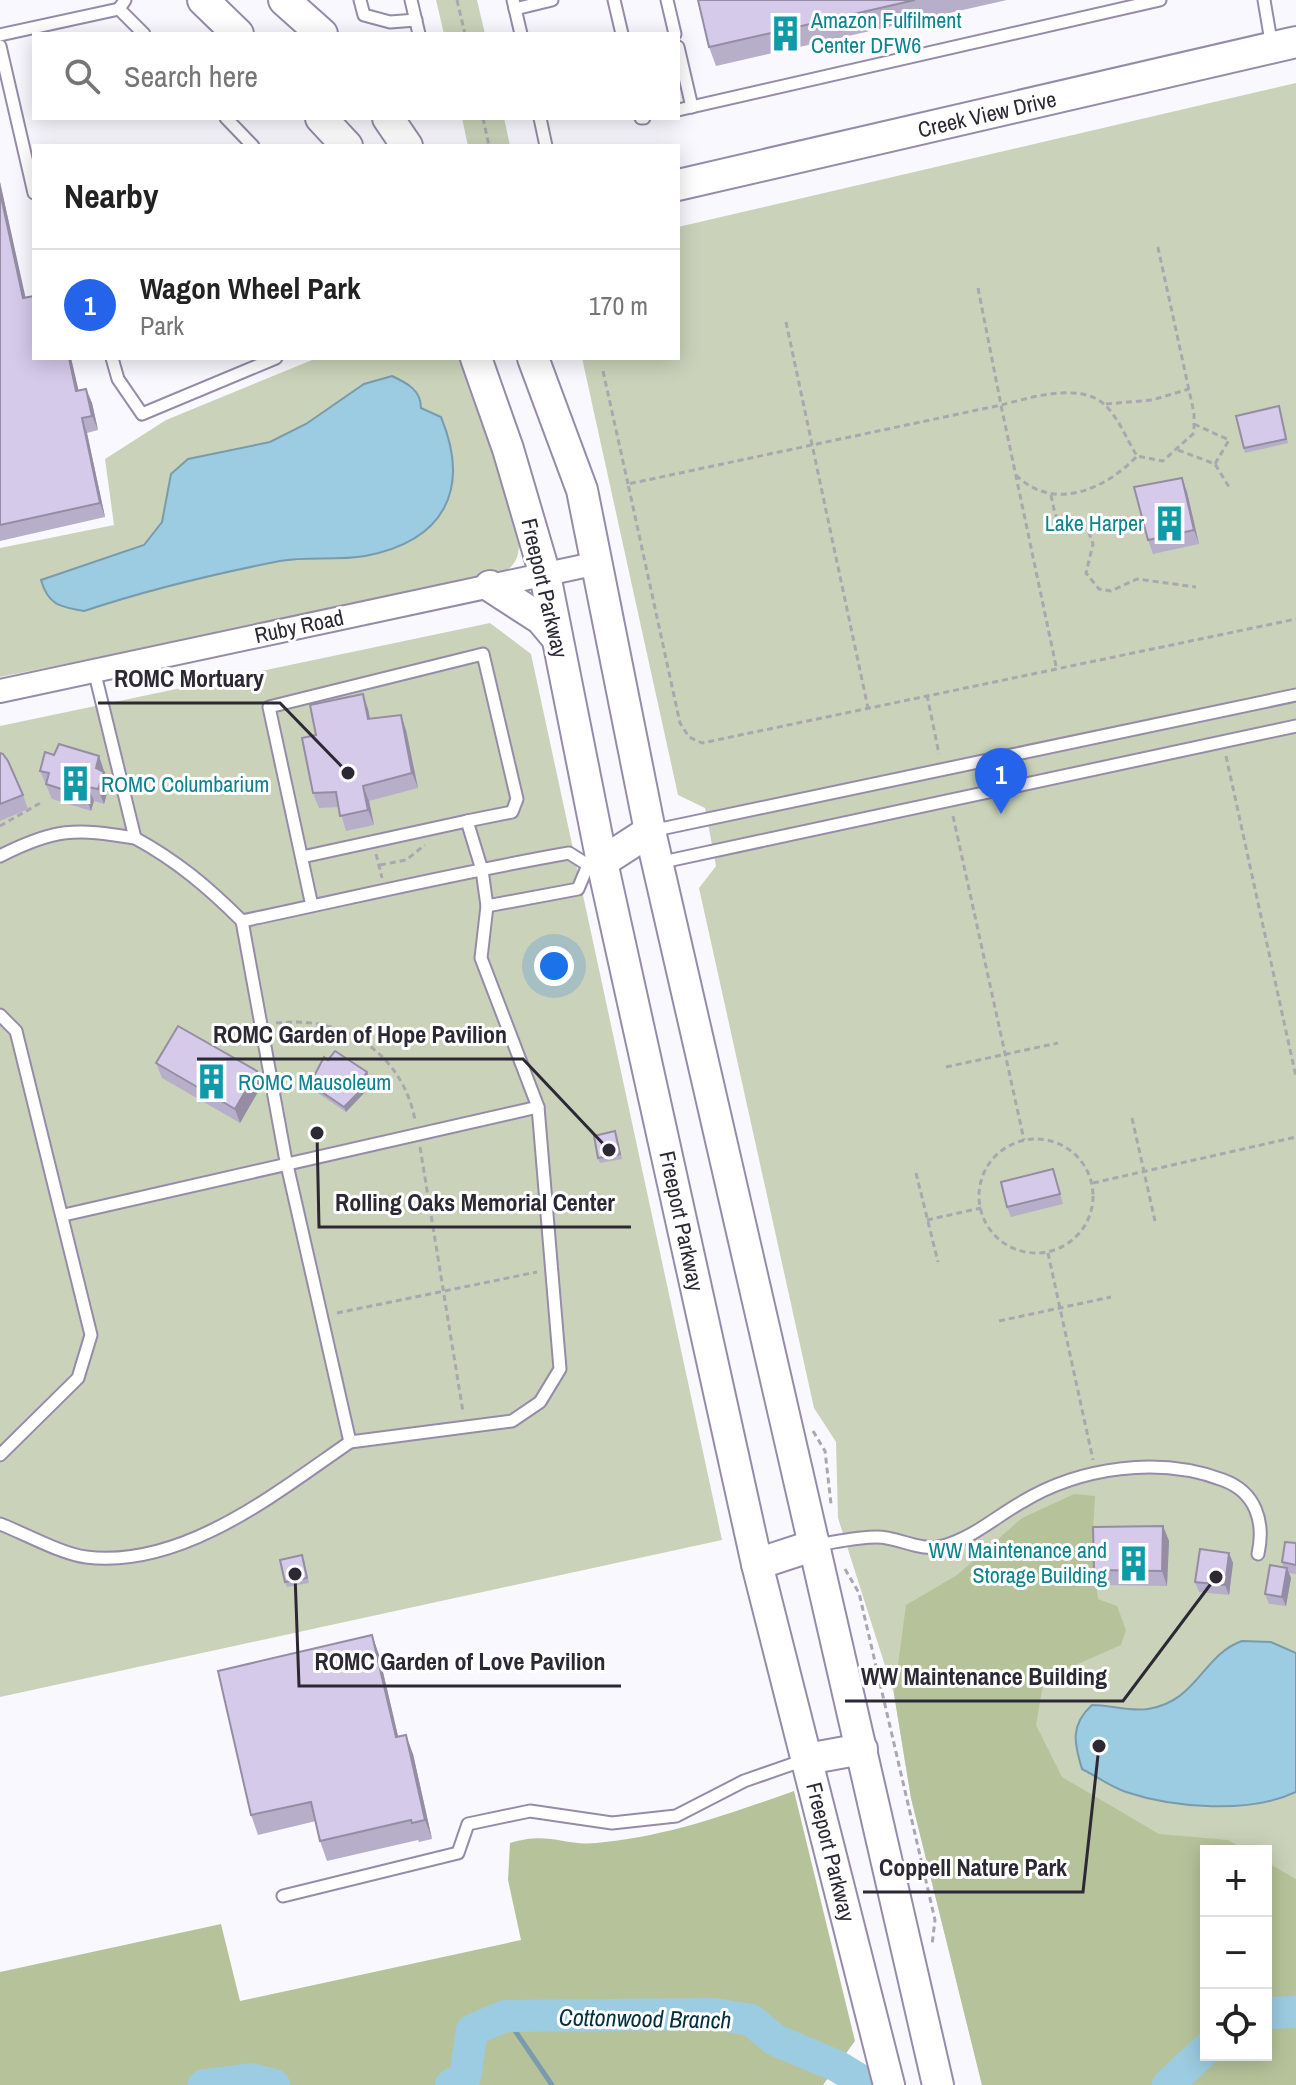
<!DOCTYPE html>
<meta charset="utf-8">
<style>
:root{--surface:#fff;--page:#f6f6f6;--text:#222;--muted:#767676;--line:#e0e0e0;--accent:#2563eb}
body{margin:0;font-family:"Archivo Narrow",sans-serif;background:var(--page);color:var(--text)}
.controls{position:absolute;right:24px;bottom:24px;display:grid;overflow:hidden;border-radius:0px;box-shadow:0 4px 20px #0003}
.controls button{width:72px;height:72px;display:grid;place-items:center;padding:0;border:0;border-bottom:2px solid var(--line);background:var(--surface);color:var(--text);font:40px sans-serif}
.you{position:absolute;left:554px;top:966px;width:28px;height:28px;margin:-20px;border:6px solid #fff;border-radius:50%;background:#1a73e8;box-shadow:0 0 0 12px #1a73e833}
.badge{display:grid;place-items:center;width:52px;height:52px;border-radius:50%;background:var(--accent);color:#fff;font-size:26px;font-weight:700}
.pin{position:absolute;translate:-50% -66px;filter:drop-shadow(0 2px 4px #0008)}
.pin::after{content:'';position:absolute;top:42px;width:28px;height:24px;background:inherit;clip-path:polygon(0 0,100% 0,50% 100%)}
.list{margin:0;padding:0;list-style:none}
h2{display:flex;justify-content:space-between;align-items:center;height:104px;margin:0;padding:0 32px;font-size:34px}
h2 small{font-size:26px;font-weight:400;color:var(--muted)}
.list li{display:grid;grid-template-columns:52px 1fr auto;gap:24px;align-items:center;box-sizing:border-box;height:112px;padding:0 32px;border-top:2px solid var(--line)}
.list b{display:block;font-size:30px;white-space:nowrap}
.list p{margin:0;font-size:26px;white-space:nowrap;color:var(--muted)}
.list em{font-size:26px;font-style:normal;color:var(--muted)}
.icon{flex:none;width:44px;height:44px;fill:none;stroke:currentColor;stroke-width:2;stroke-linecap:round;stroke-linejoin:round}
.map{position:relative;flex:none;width:1296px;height:2085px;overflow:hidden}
.search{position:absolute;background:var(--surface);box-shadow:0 4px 20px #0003;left:32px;top:32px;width:648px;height:88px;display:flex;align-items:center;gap:20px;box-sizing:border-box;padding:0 28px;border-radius:0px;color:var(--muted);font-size:30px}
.panel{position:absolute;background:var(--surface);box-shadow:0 4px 20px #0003;left:32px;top:144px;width:648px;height:216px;border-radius:0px}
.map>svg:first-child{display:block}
.green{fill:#cad3b9;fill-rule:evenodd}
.forest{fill:#b6c39a}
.water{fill:#9ccce1;stroke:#7a9bad;stroke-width:2}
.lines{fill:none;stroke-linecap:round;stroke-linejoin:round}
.stream{stroke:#7a9bad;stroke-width:5}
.river{stroke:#9ccce1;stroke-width:32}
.lane-casing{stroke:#968ba9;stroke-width:15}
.street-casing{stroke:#968ba9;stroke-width:26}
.secondary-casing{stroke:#968ba9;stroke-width:34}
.path{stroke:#aaa7b0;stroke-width:3;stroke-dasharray:6 4;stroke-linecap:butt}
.lane{stroke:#fff;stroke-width:11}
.street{stroke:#fff;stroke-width:22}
.secondary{stroke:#fff;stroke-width:30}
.wall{fill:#b7aec9}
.shaded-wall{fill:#958da4}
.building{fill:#d5caea;stroke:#958da4;stroke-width:2}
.labels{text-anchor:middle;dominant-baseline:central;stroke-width:6;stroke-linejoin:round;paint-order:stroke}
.culture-label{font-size:22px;fill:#0d838f;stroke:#fff;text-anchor:start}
.street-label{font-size:22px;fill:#2c2834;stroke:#fff}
.water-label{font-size:24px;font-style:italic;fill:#03303f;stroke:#fff}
.leader{fill:none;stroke:#2c2834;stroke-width:3}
.callout-dot{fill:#2c2834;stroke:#fff;stroke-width:3}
.callout-label{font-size:24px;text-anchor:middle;font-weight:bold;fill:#2c2834;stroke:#fff;stroke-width:6;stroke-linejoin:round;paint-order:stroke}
</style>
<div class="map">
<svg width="1296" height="2085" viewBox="0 0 1296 2085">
<rect width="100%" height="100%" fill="#faf8ff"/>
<g class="green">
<path d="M436 0H477L485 34H444Z"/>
<path d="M1296 83V2085H982L911 1798 894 1694 838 1518 836 1442 814 1408 699 888 716 866 705 808 678 795 582 358H678V227ZM1206 1851H1266V2055H1206Z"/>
<path d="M462 118H504L510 146H468Z"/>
<path d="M317 358H464C488 419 501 483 519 546 518 579 482 579 456 586L0 677V548L114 525 105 459 166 420Z"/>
<path d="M490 623 531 654 722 1540 0 1697V726Z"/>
</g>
<g class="forest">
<path d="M1074 1494 1095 1496 1092 1547 1098 1599 1117 1606 1126 1630 1121 1645 1044 1679 1036 1725 1062 1777 1159 1834 1228 1840 1247 1851H1206V2055H1266V1862L1296 1879V2085H982L911 1798 894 1694 906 1605 957 1575 1022 1518Z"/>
<path d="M794 1791 855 2041 823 2085H0V1972L221 1924 240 2001 521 1940 508 1880 510 1843C550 1831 561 1846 596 1843 666 1837 729 1814 794 1791Z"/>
</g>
<g class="water">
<path d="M392 376C407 383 421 390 421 408L441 417C471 490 444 541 365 556 337 561 308 556 280 561 214 574 147 590 84 611 60 607 48 605 41 580L144 545 162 522 171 474 188 459 270 442 306 424 364 384Z"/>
<path d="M1242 1641 1271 1642 1296 1653V1792C1250 1814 1174 1808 1126 1792 1111 1787 1096 1776 1082 1769 1074 1743 1070 1725 1092 1705 1110 1705 1130 1712 1148 1709 1198 1701 1202 1655 1242 1641Z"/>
</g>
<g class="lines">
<path class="stream" d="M505 2016 552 2085"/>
<g class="river">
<path d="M1266 2013 1296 2012"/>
<path d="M204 2085 251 2079 274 2085"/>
<path d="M451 2085 465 2077 472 2030 505 2016 714 2014 751 2020 775 2040 837 2066 868 2085"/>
<path d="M1168 2085 1206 2049"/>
</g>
<defs>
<g id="lane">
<path d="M125 0 119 9 144 34"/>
<path d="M360 0 364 15 390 22 416 20"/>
<path d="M411 0 419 34"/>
<path d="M513 0 521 34"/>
<path d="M614 0 622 34"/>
<path d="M667 0 675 34"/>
<path d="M1264 0 1272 47"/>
<path d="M515 9 552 0"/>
<path d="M0 35 119 9"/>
<path d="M0 46 34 193"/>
<path d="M678 47 692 107"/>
<path d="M678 110 1160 0"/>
<path d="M226 118 253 146"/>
<path d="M540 118 546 146"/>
<path d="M641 118H644"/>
<path d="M112 358 118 379 142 414 276 358"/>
<path d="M94 670 135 838C177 861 208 887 242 921"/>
<path d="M651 831 1296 695"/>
<path d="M0 856C55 828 75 828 135 838"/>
<path d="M302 857 467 821"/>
<path d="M658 863 1296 726"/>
<path d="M312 906 269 707 483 654 517 799 512 812 467 821 482 870 487 906 481 958 538 1107 560 1369 540 1402 512 1421 350 1442 285 1156 242 921C351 898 460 872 569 853L588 865 602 863"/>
<path d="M487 906 578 889 588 865"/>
<path d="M0 1015 16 1031 91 1335 78 1378 0 1455"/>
<path d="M64 1215 538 1107"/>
<path d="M0 1524C24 1533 61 1554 86 1557 182 1569 276 1493 350 1442"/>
<path d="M816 1545C836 1542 857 1537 877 1537 899 1537 919 1552 943 1546 971 1539 997 1516 1022 1502 1080 1467 1159 1456 1223 1480 1256 1492 1265 1522 1258 1554"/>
<path d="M283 1896 458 1853 468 1824 530 1811 612 1823 676 1816 744 1781 807 1759"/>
</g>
<path id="street" d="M0 691 598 563"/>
<g id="secondary">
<path d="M203 0 238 34"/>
<path d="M284 0 322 34"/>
<path d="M321 118 347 146"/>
<path d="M388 118 407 146"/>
<path d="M678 185 1296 42"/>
<path d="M476 358 508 449 545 575 602 862 757 1564 889 2085"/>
<path d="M533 358 582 490 650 831 938 2085"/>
<path d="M490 586 541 619 557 638"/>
<path d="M602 862 650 831"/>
<path d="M757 1564 815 1545"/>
<path d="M807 1759 862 1749"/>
</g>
</defs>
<use href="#lane" class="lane-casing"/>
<use href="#street" class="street-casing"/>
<use href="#secondary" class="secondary-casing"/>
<g class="path">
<path d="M457 0 465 34"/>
<path d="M483 118 489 146"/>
<path d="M978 288 1001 405C1029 398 1082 381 1106 406 1119 419 1127 440 1137 456L1163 461 1194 433V413L1157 243"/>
<path d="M786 322 868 708"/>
<path d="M603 371 628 484"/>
<path d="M1106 404 1152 400 1189 389"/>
<path d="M1194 424 1229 440 1215 464"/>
<path d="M1178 450 1215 464 1229 487"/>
<path d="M1016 475C1053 512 1105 490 1137 456"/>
<path d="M1051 495 1055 514 1061 523 1088 530 1093 544 1086 573 1099 589 1111 591 1137 579 1196 587"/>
<path d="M1056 666 1001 405 628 484 680 723 689 737 702 743 1296 619"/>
<path d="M927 695 939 754"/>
<path d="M1226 756 1296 1077"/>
<path d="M953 816 1024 1140"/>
<path d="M0 826 42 802"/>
<path d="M376 854 382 878"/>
<path d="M380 865 406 860 425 845"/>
<path d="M276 1023C342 1015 402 1052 415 1120"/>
<path d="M946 1067 1058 1043"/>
<path d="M1132 1118 1155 1221"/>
<circle cx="1036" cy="1196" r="57"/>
<path d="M420 1147 463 1412"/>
<path d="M916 1173 938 1262"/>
<path d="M1093 1183 1296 1137"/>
<path d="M927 1220 981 1208"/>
<path d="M1048 1253 1093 1460"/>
<path d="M337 1313 537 1272"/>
<path d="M999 1321 1111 1297"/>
<path d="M813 1431 825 1451 831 1504"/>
<path d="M845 1569 859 1593 935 1920 932 1945"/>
</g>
<use href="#lane" class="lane"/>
<use href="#street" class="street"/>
<use href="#secondary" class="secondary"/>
</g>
<g class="wall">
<path d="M698 0H1007L716 66 709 47Z"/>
<path d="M0 182 25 298 34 358H71L78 390 86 389 92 403 98 430 87 433 105 517 0 541Z"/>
<path d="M1281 411 1288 443 1245 453 1244 448Z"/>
<path d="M1182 478 1187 492 1199 544 1153 554 1148 540Z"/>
<path d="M368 709 370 719 406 730 418 788 369 801 374 825 346 831 339 807 319 808 313 793Z"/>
<path d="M0 753 23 795 28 809 0 821Z"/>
<path d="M54 755 99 756 109 787 104 804 94 801 91 811 52 799 40 771Z"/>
<path d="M328 1060 367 1072 369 1077 364 1085 366 1091 346 1112 312 1089 310 1084Z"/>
<path d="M156 1063 257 1071 262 1085 240 1123 162 1078Z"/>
<path d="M617 1136 622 1159 600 1163 598 1158Z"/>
<path d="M1053 1169 1063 1204 1011 1217 1007 1207Z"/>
<path d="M1163 1526 1169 1541 1167 1586 1099 1585 1094 1570Z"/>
<path d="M1296 1543V1574L1289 1573 1291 1578 1286 1606 1269 1604 1265 1594 1283 1567 1282 1562Z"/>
<path d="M1229 1553 1233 1563 1229 1595 1199 1592 1195 1582Z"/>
<path d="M304 1560 309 1583 287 1587 285 1582Z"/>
<path d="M372 1635 379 1655 398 1737 413 1754 432 1839 419 1842 418 1840 327 1861 320 1841 316 1821 258 1835 251 1815Z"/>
</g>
<g class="shaded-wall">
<path d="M0 182 29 313 23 298 0 192Z"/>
<path d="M69 358H71L82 405 76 391Z"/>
<path d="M86 389 92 403 98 430 92 416Z"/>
<path d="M82 418 87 433 105 517 100 503Z"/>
<path d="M1182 478 1187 492 1199 544 1194 530Z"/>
<path d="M363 694 368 709 373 734 368 719Z"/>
<path d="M401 715 406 730 418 788 412 773Z"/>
<path d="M99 756 104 771 102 777 104 772 109 787 104 804 98 789 96 768Z"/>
<path d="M363 786 369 801 374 825 368 810Z"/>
<path d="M88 787 94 801 91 811 86 797Z"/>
<path d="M257 1071 262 1085 240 1123 235 1109Z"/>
<path d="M367 1072 369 1077 362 1088 360 1083Z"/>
<path d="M365 1086 366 1091 346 1112 344 1107Z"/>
<path d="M1163 1526 1169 1541 1167 1586 1162 1571Z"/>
<path d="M1229 1553 1233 1563 1229 1595 1225 1585Z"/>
<path d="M1287 1568 1291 1578 1286 1606 1282 1597Z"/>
<path d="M372 1635 379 1655 403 1757 396 1737Z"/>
<path d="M406 1735 413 1754 432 1839 425 1820Z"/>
</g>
<g class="building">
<path d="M698 0H915L709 47Z"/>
<path d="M0 192 23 298 34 296V358H69L76 391 86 389 92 416 82 418 100 503 0 525Z"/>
<path d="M1279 406 1286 439 1244 448 1236 416Z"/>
<path d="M1182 478 1194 530 1148 540 1134 487Z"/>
<path d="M363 694 368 719 401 715 412 773 363 786 368 810 340 816 336 792 313 793 302 738 316 735 310 705Z"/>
<path d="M59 744 99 756 96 768 104 772 98 789 88 787 86 797 46 784 49 773 40 771 45 752 54 755Z"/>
<path d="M0 753 3 754 8 761 23 795 0 804Z"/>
<path d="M178 1026 257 1071 235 1109 156 1063Z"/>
<path d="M335 1051 367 1072 360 1083 365 1086 344 1107 310 1084 324 1057 328 1060Z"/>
<path d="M615 1131 620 1154 598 1158 594 1136Z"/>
<path d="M1053 1169 1060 1194 1007 1207 1001 1182Z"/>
<path d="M1163 1526 1162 1571 1094 1570 1093 1527Z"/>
<path d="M1285 1542 1296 1543V1565L1282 1562Z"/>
<path d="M1200 1549 1229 1553 1225 1585 1195 1582Z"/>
<path d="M302 1555 307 1578 285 1582 280 1560Z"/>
<path d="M1270 1565 1287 1568 1282 1597 1265 1594Z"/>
<path d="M372 1635 396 1737 406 1735 425 1820 412 1823 411 1820 320 1841 311 1802 251 1815 218 1671Z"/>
</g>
<defs>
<symbol id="building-bare" viewBox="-9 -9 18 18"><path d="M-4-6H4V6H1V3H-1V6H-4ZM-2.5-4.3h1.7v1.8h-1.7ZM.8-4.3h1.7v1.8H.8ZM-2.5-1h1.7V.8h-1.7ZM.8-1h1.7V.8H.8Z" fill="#0f9aa8" stroke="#fff" stroke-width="2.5" paint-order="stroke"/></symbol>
</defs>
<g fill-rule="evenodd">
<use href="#building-bare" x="760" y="8" width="51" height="51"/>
<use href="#building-bare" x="1144" y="498" width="51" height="51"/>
<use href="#building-bare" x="50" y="758" width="51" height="51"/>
<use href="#building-bare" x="186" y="1056" width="51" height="51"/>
<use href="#building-bare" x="1108" y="1538" width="51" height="51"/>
</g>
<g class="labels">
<g class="culture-label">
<text x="811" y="20">Amazon Fulfilment<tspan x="811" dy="25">Center DFW6</tspan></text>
<text x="1144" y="523" text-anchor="end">Lake Harper</text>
<text x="101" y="784">ROMC Columbarium</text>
<text x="238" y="1082">ROMC Mausoleum</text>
<text x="1107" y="1550" text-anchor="end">WW Maintenance and<tspan x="1107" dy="25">Storage Building</tspan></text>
</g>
<g class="street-label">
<text transform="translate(987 114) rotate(-13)">Creek View Drive</text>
<text transform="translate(545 588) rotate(77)">Freeport Parkway</text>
<text transform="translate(299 626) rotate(-12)">Ruby Road</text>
<text transform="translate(682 1221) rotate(78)">Freeport Parkway</text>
<text transform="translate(831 1852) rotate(76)">Freeport Parkway</text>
</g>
<g class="water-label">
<text transform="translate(645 2018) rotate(1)">Cottonwood Branch</text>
</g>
</g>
<path class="leader" d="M348 773L280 703H98M609 1150L523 1059H197M317 1133L319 1227H631M295 1574L299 1686H621M1216 1577L1123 1701H845M1099 1746L1083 1892H863"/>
<g class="callout-dot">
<circle cx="348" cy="773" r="8"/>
<circle cx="609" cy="1150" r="8"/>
<circle cx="317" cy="1133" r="8"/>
<circle cx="295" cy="1574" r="8"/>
<circle cx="1216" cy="1577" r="8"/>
<circle cx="1099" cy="1746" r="8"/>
</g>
<g class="callout-label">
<text x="189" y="687">ROMC Mortuary</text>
<text x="360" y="1043">ROMC Garden of Hope Pavilion</text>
<text x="475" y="1211">Rolling Oaks Memorial Center</text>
<text x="460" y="1670">ROMC Garden of Love Pavilion</text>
<text x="984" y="1685">WW Maintenance Building</text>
<text x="973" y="1876">Coppell Nature Park</text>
</g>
</svg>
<div class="controls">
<button>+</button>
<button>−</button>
<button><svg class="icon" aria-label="locate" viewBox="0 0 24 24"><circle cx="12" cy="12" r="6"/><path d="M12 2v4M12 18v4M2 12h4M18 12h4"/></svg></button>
</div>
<div class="you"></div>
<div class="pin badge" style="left:1001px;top:814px">1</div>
<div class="search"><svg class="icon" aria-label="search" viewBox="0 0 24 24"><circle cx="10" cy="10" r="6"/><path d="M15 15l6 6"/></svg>Search here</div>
<section class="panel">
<h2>Nearby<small></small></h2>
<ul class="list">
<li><span class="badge">1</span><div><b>Wagon Wheel Park</b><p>Park</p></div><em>170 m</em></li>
</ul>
</section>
</div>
